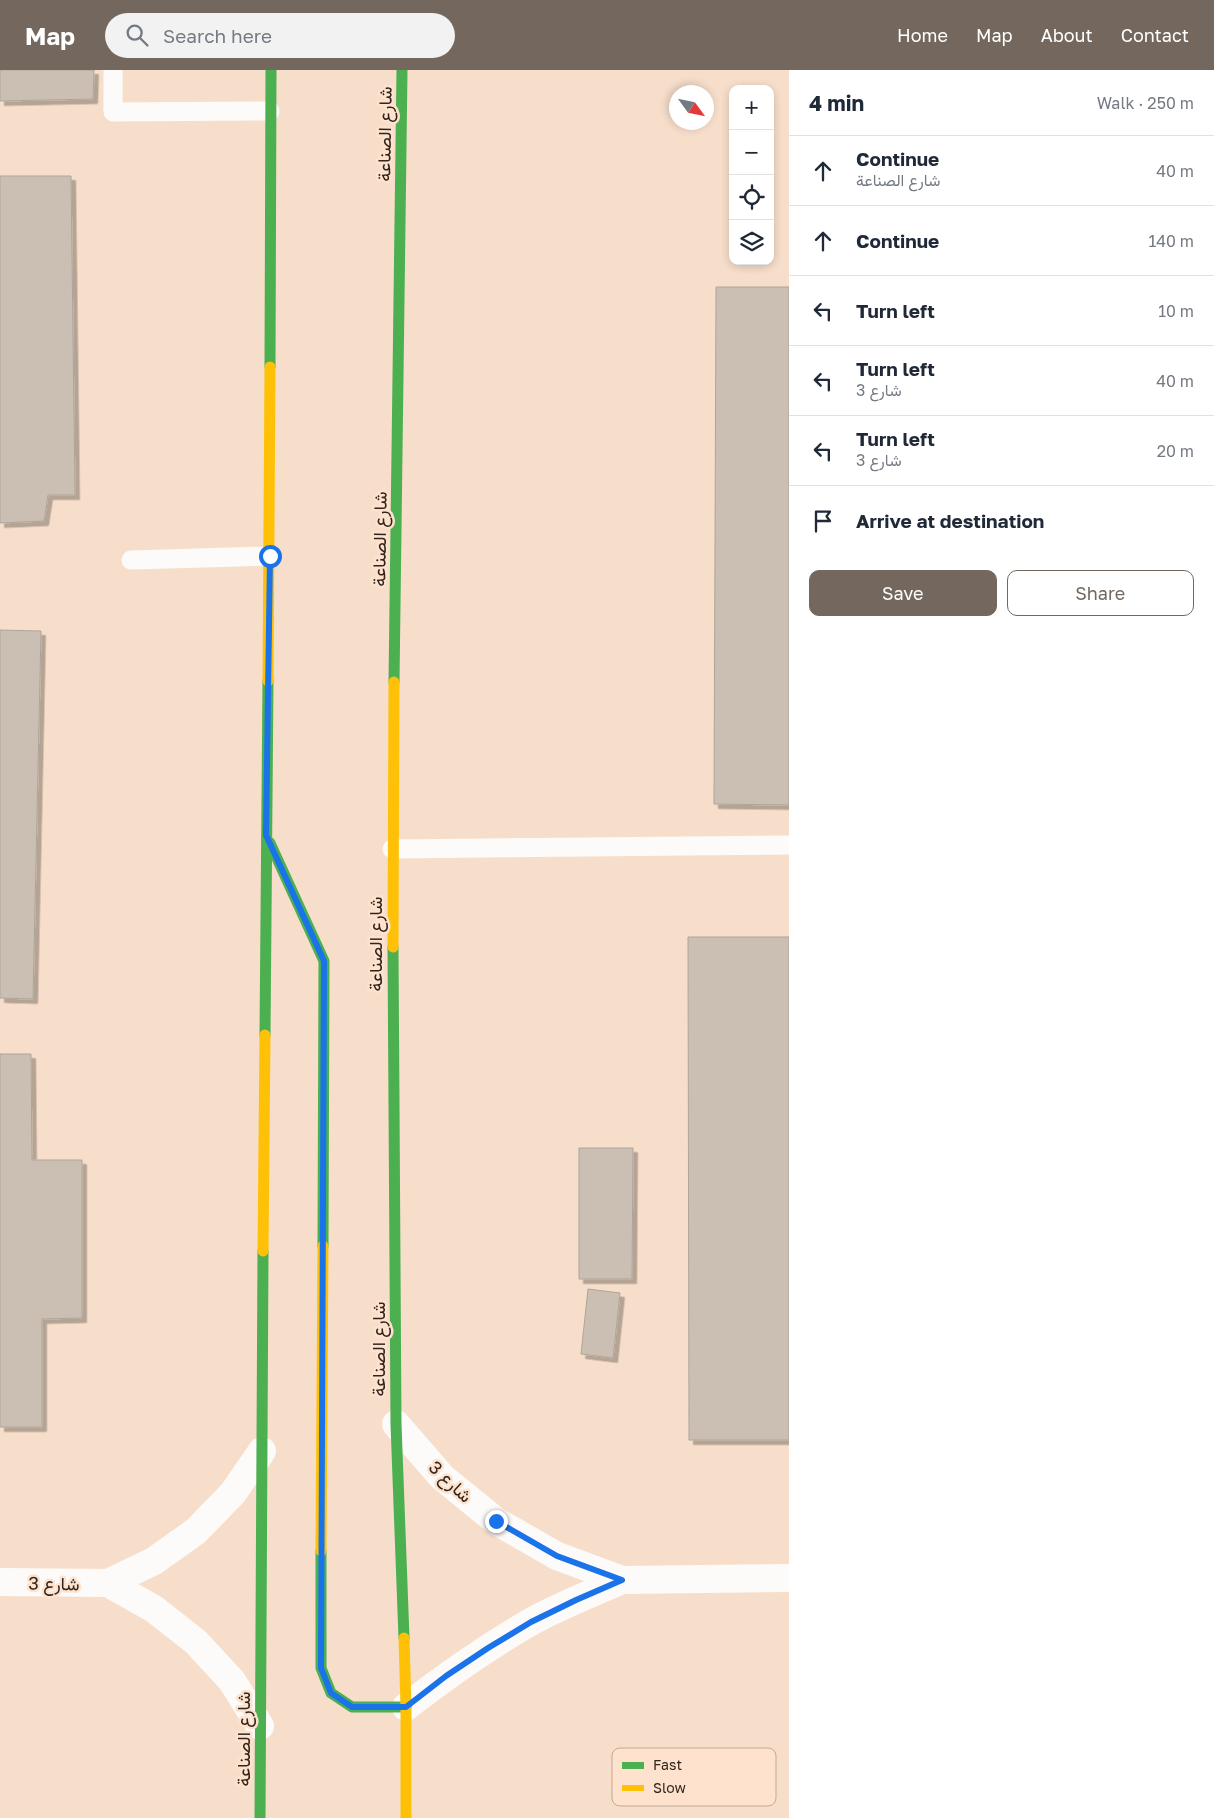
<!DOCTYPE html>
<meta charset="utf-8">
<style>
:root{--surface:#fff;--page:#f2f2f3;--text:#1f2937;--muted:#747a83;--line:#e0e1e3;--accent:#74685e}
body{margin:0;font-family:"Golos Text",Vazirmatn,sans-serif;background:var(--page);color:var(--text)}
.controls{position:absolute;right:15px;top:15px;display:grid;overflow:hidden;border-radius:10px;box-shadow:0 2px 8px #0003}
.controls button{width:45px;height:45px;display:grid;place-items:center;padding:0;border:0;border-bottom:1px solid var(--line);background:var(--surface);color:var(--text);font:25px sans-serif}
.compass{position:absolute;left:669px;top:15px;width:45px;height:45px;border-radius:50%;background:var(--surface);box-shadow:0 2px 8px #0003;rotate:123deg}
.stop{position:absolute;width:15px;height:15px;margin:-11px;border:4px solid #1a73e8;border-radius:50%;background:#fff}
.stop.end{background:#1a73e8;border-color:#fff;box-shadow:0 1px 5px #0008}
.list{margin:0;padding:0;list-style:none}
h2{display:flex;justify-content:space-between;align-items:center;height:65px;margin:0;padding:0 20px;font-size:21px}
h2 small{font-size:16px;font-weight:400;color:var(--muted)}
.list li{display:grid;grid-template-columns:32px 1fr auto;gap:15px;align-items:center;box-sizing:border-box;height:70px;padding:0 20px;border-top:1px solid var(--line)}
.list b{display:block;font-size:19px;white-space:nowrap}
.list p{margin:0;font-size:16px;white-space:nowrap;color:var(--muted)}
.list em{font-size:16px;font-style:normal;color:var(--muted)}
.actions{display:flex;gap:10px;padding:15px 20px}
.actions a{flex:1;padding:11px 0;border:1px solid var(--accent);border-radius:10px;text-align:center;font-size:18px;color:var(--accent)}
.actions .main{background:var(--accent);color:#fff}
.icon{flex:none;width:28px;height:28px;fill:none;stroke:currentColor;stroke-width:2;stroke-linecap:round;stroke-linejoin:round}
.map{position:relative;flex:none;width:789px;height:1748px;overflow:hidden}
header{display:flex;align-items:center;gap:30px;box-sizing:border-box;height:70px;padding:0 25px;background:var(--accent);color:#fff}
header strong{font-size:24px}
nav{display:flex;gap:28px;margin-inline-start:auto;font-size:18px}
.search{width:350px;height:45px;background:var(--page);display:flex;align-items:center;gap:12px;box-sizing:border-box;padding:0 18px;border-radius:28px;color:var(--muted);font-size:19px}
main{display:flex}
aside{flex:1;background:var(--surface)}
.map>svg:first-child{display:block}
.built{fill:#f7deca;fill-rule:evenodd}
.building{fill:#cabfb2;stroke:#aea59a;filter:url(#shadow)}
.lines{fill:none;stroke-linecap:round;stroke-linejoin:round}
.lane{stroke:#fdfbf9;stroke-width:19}
.street{stroke:#fdfbf9;stroke-width:28}
.fast{stroke:#4caf50;stroke-width:11}
.slow{stroke:#ffc107;stroke-width:11}
.route{stroke:#1a73e8;stroke-width:6}
.labels{text-anchor:middle;dominant-baseline:central;stroke-width:5;stroke-linejoin:round;paint-order:stroke}
.street-label{font-size:18px;fill:#2f251d;stroke:#fee2cd}
.key{fill:#fee2cd;stroke:#c0a998;stroke-width:1}
.key-label{font-size:14px;fill:#2f251d}
</style>
<header>
<strong>Map</strong>
<div class="search"><svg class="icon" aria-label="search" viewBox="0 0 24 24"><circle cx="10" cy="10" r="6"/><path d="M15 15l6 6"/></svg>Search here</div>
<nav><a>Home</a><a>Map</a><a>About</a><a>Contact</a></nav>
</header>
<main>
<div class="map">
<svg width="789" height="1748" viewBox="0 0 789 1748">
<defs>
<filter id="shadow"><feDropShadow dx="4.5" dy="4.5" stdDeviation="0" flood-color="#0004"/></filter>
</defs>
<rect width="100%" height="100%" fill="#f3e3d8"/>
<path class="built" d="M0 0H789V1748H0ZM733 19H770V191H733ZM676 22H706V52H676Z"/>
<g class="building">
<path d="M0 0H94L93 29 0 31Z"/>
<path d="M0 106H71L75 425H48L44 451 0 453Z"/>
<path d="M716 217H789V735L714 734Z"/>
<path d="M0 560 41 561 33 929 0 928Z"/>
<path d="M688 867H789V1370H689Z"/>
<path d="M0 984H31L32 1090H82V1248L42 1249V1357H0Z"/>
<path d="M579 1078H633L632 1209H579Z"/>
<path d="M588 1219 620 1223 613 1288 581 1284Z"/>
</g>
<g class="lines">
<g class="lane">
<path d="M113 0V42L270 41"/>
<path d="M131 490 269 486"/>
<path d="M392 779 789 775"/>
</g>
<g class="street">
<path d="M396 1354 442 1407 496 1451 557 1486 622 1510 789 1508"/>
<path d="M0 1512 108 1513 154 1491 196 1461 233 1423 262 1381"/>
<path d="M108 1513 154 1539 196 1572 232 1611 260 1656"/>
<path d="M406 1637C446 1606 486 1578 529 1553 559 1536 591 1524 622 1510"/>
</g>
<g class="fast">
<path d="M270 297 271 0"/>
<path d="M394 612 402 0"/>
<path d="M270 773 324 891 323 1176"/>
<path d="M393 877 396 1354 404 1568"/>
<path d="M265 965 268 611"/>
<path d="M321 1481V1598L331 1623 352 1637H406"/>
<path d="M260 1748 263 1181"/>
</g>
<g class="slow">
<path d="M268 611 270 297"/>
<path d="M393 877 394 612"/>
<path d="M263 1181 265 965"/>
<path d="M321 1481 323 1176"/>
<path d="M404 1568 406 1637V1748"/>
</g>
</g>
<g class="lines">
<path class="route" d="M270 486 266 765 324 891 321 1598 331 1623 352 1637H406L446 1606 488 1578 531 1552 576 1530 622 1510 557 1486 496 1451"/>
</g>
<g class="labels">
<g class="street-label">
<text transform="translate(384 64) rotate(-89)">شارع الصناعة</text>
<text transform="translate(379 469) rotate(-89)">شارع الصناعة</text>
<text transform="translate(375 874) rotate(-90)">شارع الصناعة</text>
<text transform="translate(378 1279) rotate(-90)">شارع الصناعة</text>
<text transform="translate(451 1411) rotate(43)">شارع 3</text>
<text transform="translate(54 1513) rotate(1)">شارع 3</text>
<text transform="translate(243 1669) rotate(-90)">شارع الصناعة</text>
</g>
</g>
<rect x="612" y="1678" width="164" height="58" rx="8" class="key"/>
<rect x="622" y="1692" width="22" height="7" fill="#4caf50"/>
<rect x="622" y="1715" width="22" height="6" fill="#ffc107"/>
<g class="key-label">
<text x="653" y="1700">Fast</text>
<text x="653" y="1723">Slow</text>
</g>
</svg>
<div class="controls">
<button>+</button>
<button>−</button>
<button><svg class="icon" aria-label="locate" viewBox="0 0 24 24"><circle cx="12" cy="12" r="6"/><path d="M12 2v4M12 18v4M2 12h4M18 12h4"/></svg></button>
<button><svg class="icon" aria-label="layers" viewBox="0 0 24 24"><path d="M12 4l9 5-9 5-9-5zM3 14l9 5 9-5"/></svg></button>
</div>
<svg class="compass" viewBox="-18 -18 36 36"><path d="M0-13l5 13h-10z" fill="#e53935"/><path d="M0 13l5-13h-10z" fill="#747a83"/></svg>
<div class="stop" style="left:270px;top:486px"></div>
<div class="stop end" style="left:496px;top:1451px"></div>
</div>
<aside>
<h2>4 min<small>Walk · 250 m</small></h2>
<ul class="list">
<li><svg class="icon" aria-label="ahead" viewBox="0 0 24 24"><path d="M12 20V5M6 11l6-6 6 6"/></svg><div><b>Continue</b><p>شارع الصناعة</p></div><em>40 m</em></li>
<li><svg class="icon" aria-label="ahead" viewBox="0 0 24 24"><path d="M12 20V5M6 11l6-6 6 6"/></svg><div><b>Continue</b></div><em>140 m</em></li>
<li><svg class="icon" aria-label="left" viewBox="0 0 24 24"><path d="M17 20v-9H6M10 6l-5 5 5 5"/></svg><div><b>Turn left</b></div><em>10 m</em></li>
<li><svg class="icon" aria-label="left" viewBox="0 0 24 24"><path d="M17 20v-9H6M10 6l-5 5 5 5"/></svg><div><b>Turn left</b><p>شارع 3</p></div><em>40 m</em></li>
<li><svg class="icon" aria-label="left" viewBox="0 0 24 24"><path d="M17 20v-9H6M10 6l-5 5 5 5"/></svg><div><b>Turn left</b><p>شارع 3</p></div><em>20 m</em></li>
<li><svg class="icon" aria-label="arrive" viewBox="0 0 24 24"><path d="M6 21V4h12l-3 4 3 4H6"/></svg><div><b>Arrive at destination</b></div></li>
</ul>
<div class="actions"><a class="main">Save</a><a>Share</a></div>
</aside>
</main>
